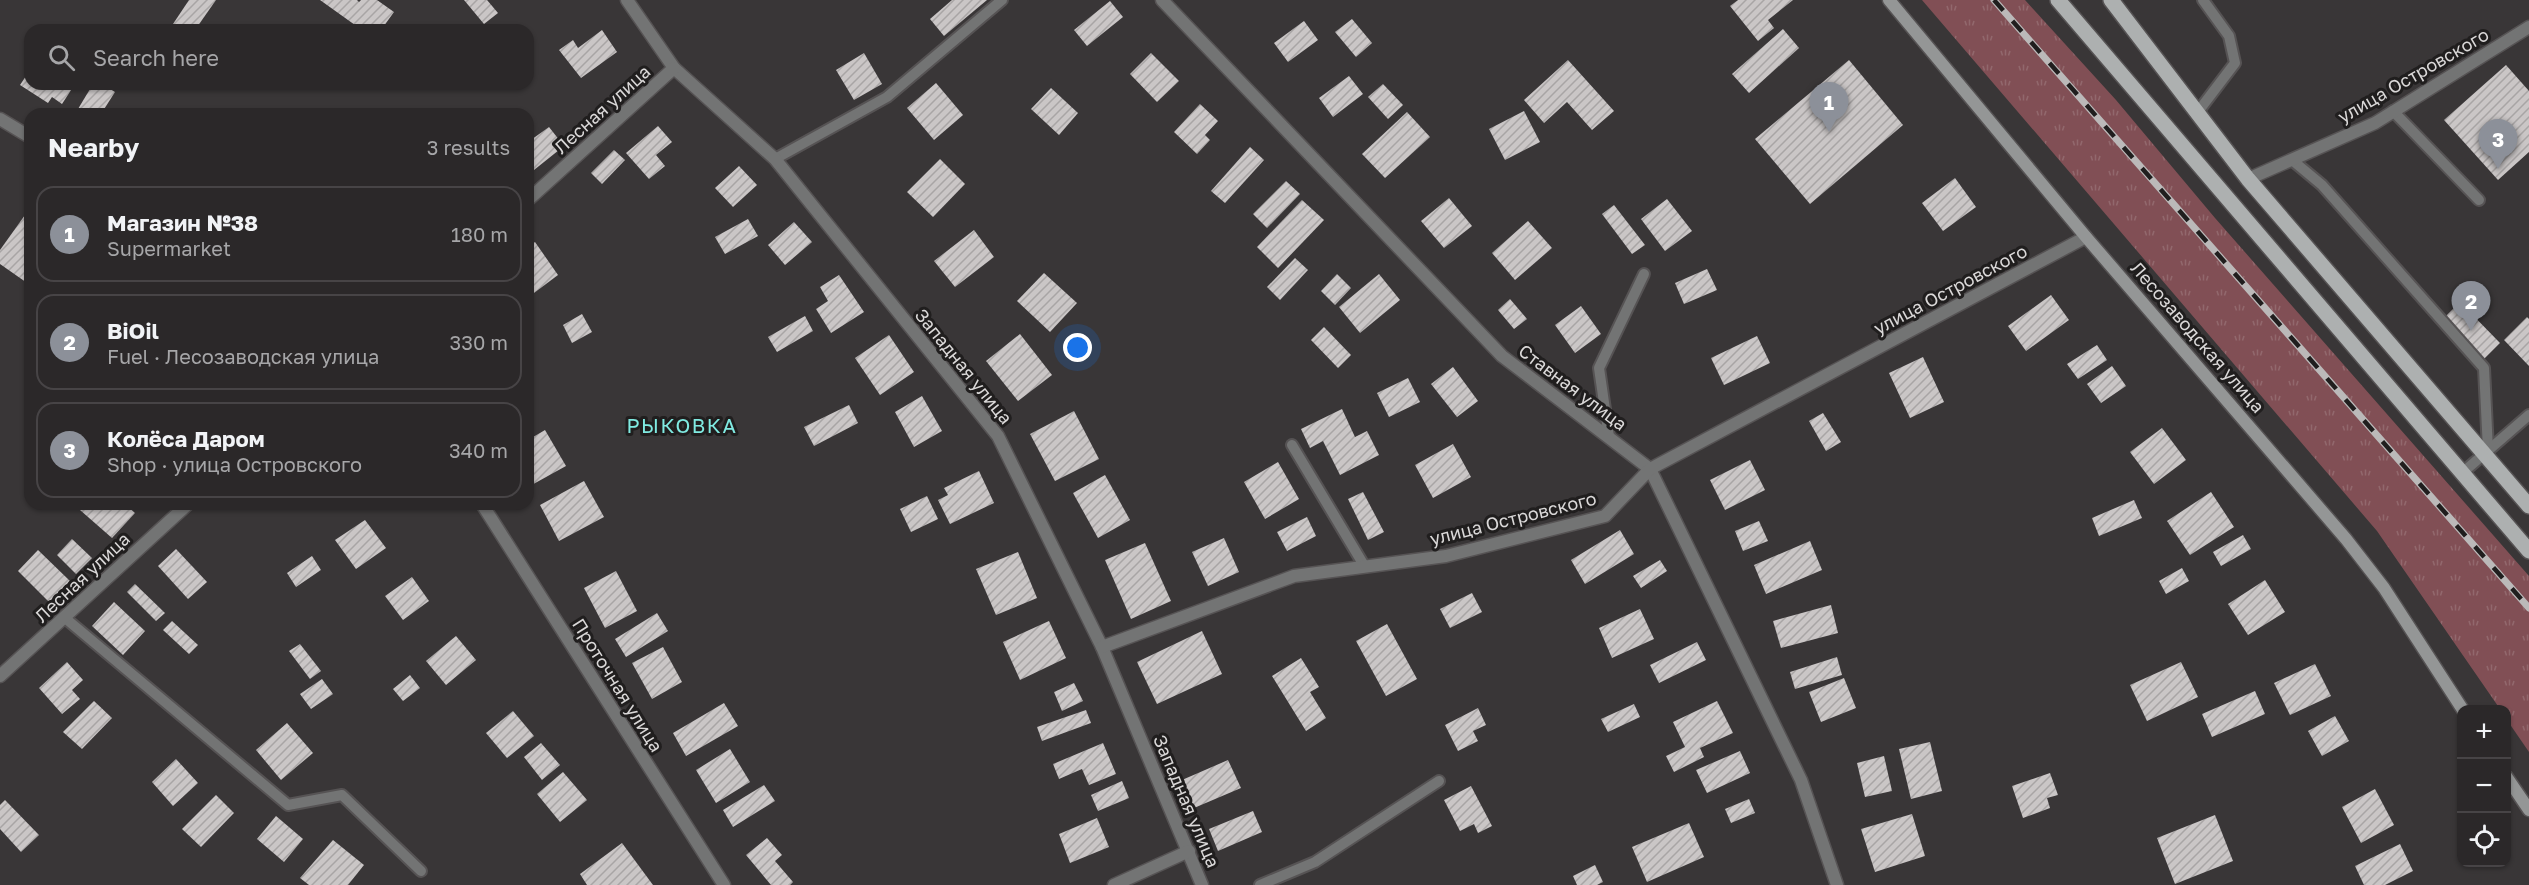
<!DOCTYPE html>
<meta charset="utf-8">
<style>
:root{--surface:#2b2829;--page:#373435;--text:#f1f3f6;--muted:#a6a6a8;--line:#474446;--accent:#8c9099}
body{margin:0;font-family:"Golos Text",sans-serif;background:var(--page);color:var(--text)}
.controls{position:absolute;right:18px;bottom:18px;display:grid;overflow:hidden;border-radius:12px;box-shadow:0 2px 4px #0004}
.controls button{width:54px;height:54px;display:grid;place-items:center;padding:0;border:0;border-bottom:2px solid var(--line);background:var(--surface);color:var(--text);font:30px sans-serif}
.you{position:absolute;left:1078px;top:348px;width:21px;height:21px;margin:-15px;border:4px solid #fff;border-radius:50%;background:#1a73e8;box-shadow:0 0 0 9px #1a73e833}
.badge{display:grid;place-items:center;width:39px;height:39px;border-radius:50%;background:var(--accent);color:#fff;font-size:20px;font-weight:700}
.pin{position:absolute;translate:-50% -50px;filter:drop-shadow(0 2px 3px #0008)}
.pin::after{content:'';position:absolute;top:32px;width:21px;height:18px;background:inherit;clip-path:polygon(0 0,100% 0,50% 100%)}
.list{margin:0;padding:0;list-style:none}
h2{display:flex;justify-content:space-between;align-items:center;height:78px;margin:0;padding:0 24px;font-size:26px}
h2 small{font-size:20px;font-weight:400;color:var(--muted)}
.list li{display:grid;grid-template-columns:39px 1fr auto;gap:18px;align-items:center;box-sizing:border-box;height:96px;margin:0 12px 12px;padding:0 12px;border:2px solid var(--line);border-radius:18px}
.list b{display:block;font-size:22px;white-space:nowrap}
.list p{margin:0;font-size:20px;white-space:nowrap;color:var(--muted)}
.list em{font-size:20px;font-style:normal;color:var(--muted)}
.icon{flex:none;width:33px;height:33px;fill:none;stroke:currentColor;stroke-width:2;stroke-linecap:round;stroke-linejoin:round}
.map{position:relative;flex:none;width:2529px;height:885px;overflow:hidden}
.search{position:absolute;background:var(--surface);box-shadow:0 2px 4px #0004;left:24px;top:24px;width:510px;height:66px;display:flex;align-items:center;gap:15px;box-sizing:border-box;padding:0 21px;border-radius:18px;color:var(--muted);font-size:22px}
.panel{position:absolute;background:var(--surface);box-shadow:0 2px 4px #0004;left:24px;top:108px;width:510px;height:402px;border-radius:18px}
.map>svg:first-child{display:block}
.grass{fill:url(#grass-tufts)}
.building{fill:url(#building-hatch)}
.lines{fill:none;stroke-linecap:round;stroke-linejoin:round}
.lane-casing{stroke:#565354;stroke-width:14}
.street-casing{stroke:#565354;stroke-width:15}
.secondary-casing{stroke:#565354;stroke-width:15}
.primary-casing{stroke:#565354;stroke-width:18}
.lane{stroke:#737474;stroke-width:10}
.street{stroke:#737474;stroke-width:12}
.secondary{stroke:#949696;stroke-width:12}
.primary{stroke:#adb0b0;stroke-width:15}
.rail-casing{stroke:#bbb9b9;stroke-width:7}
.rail{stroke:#201e1e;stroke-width:4.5;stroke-dasharray:14;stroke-linecap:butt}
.labels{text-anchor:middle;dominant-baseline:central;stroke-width:6;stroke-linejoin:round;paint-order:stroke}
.street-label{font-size:18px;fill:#dad8d8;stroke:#201e1e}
.neighbourhood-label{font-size:20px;letter-spacing:1.5px;fill:#80ebe2;stroke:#201e1e}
</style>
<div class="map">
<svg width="2529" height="885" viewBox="0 0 2529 885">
<defs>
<pattern id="grass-tufts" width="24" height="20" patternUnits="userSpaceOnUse" patternTransform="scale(1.5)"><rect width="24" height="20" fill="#814f55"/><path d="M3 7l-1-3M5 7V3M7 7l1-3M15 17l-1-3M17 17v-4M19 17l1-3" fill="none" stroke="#92686d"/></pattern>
<pattern id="building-hatch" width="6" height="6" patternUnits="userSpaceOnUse" patternTransform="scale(1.5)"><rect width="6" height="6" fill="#cac6c6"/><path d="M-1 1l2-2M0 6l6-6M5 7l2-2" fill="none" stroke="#a8a5a5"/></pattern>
</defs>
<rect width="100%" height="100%" fill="#393637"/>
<path class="grass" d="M1922 0H2025L2116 100 2215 218 2529 576V752L2507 720 2506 710 2500 709 2377 531Z"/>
<g class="building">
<path d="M189 0H216L195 30H182L173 24Z"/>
<path d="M320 0H357L359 2 361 0H377L394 12 381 30H362Z"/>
<path d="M464 0H487L498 13 484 24Z"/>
<path d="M952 0H987L944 36 930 19Z"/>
<path d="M1738 0H1793L1768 20 1774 28 1758 41 1730 6Z"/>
<path d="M1110 1 1123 17 1087 46 1074 30Z"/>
<path d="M1352 19 1372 43 1356 57 1335 32Z"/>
<path d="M1304 21 1318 40 1288 62 1274 43Z"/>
<path d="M1783 29 1799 48 1749 93 1732 74Z"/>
<path d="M602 30 617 52 581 78 559 50 573 40 578 48Z"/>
<path d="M864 53 882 84 854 100 836 70Z"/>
<path d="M1151 53 1179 81 1157 102 1130 74Z"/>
<path d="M1568 60 1614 111 1592 130 1567 102 1544 123 1524 100Z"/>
<path d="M1849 60 1903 125 1810 204 1755 139Z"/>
<path d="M2506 65 2529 91V152L2498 180 2444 120Z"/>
<path d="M30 70V84H75L62 104 52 97 48 103 20 85Z"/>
<path d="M1349 76 1363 94 1333 117 1319 98Z"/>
<path d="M936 83 963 115 934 140 907 108Z"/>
<path d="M93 84H102L115 92 101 114H75Z"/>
<path d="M1383 84 1403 105 1388 119 1368 97Z"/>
<path d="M1051 88 1078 113 1059 135 1031 109Z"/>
<path d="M1200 104 1218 121 1205 135 1210 140 1197 154 1174 132Z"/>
<path d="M1524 111 1540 142 1505 160 1489 129Z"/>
<path d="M1407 112 1430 137 1385 178 1362 154Z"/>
<path d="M658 126 672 142 656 155 665 166 649 179 626 153Z"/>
<path d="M549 127 564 146 534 170 528 162V142Z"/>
<path d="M1250 147 1264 160 1225 203 1211 191Z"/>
<path d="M614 150 625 160 602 184 591 173Z"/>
<path d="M940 159 965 184 933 217 907 192Z"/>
<path d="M739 166 757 185 733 207 715 188Z"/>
<path d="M1955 178 1976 207 1943 231 1922 203Z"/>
<path d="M1286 181 1300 194 1267 228 1253 214Z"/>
<path d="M1449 198 1472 226 1444 248 1421 221Z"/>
<path d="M1667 199 1692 231 1665 251 1641 219Z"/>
<path d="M1302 200 1324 220 1278 268 1257 247Z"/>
<path d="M1614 205 1645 245 1632 254 1602 214Z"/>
<path d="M30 208V285L0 264V250Z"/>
<path d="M748 219 758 236 725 254 715 237Z"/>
<path d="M1528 221 1552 248 1515 280 1492 253Z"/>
<path d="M794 222 812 242 785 265 768 245Z"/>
<path d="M974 230 994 257 955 287 934 261Z"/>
<path d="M535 242 558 275 534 293 528 284V247Z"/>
<path d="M1295 258 1308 270 1280 300 1267 287Z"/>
<path d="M1707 269 1717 290 1684 304 1675 283Z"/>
<path d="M1044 273 1077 303 1050 332 1017 301Z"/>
<path d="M1337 274 1351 288 1335 305 1321 291Z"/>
<path d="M1379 274 1400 300 1360 333 1339 307Z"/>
<path d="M839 275 864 312 831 333 816 309 828 301 820 287Z"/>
<path d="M2051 295 2069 320 2026 351 2008 326Z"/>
<path d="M1510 299 1527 319 1514 329 1498 310Z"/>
<path d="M2460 302 2500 343 2482 361 2442 320Z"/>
<path d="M1581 306 1601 334 1575 353 1555 325Z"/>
<path d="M582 314 592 332 572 343 563 325Z"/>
<path d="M805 316 813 331 777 352 768 337Z"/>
<path d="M2527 317 2529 319V366L2504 340Z"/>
<path d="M1324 327 1351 355 1338 368 1311 340Z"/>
<path d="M1020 334 1052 375 1018 401 986 361Z"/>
<path d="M889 335 914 372 880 395 855 358Z"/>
<path d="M1757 336 1770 363 1724 385 1711 358Z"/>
<path d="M2097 345 2107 360 2078 379 2067 364Z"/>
<path d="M1923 357 1944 402 1910 418 1889 373Z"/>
<path d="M2112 366 2126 386 2101 403 2087 384Z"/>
<path d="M1453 367 1478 401 1457 417 1431 384Z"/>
<path d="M1408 378 1420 402 1389 417 1377 393Z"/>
<path d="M922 396 942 431 914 447 895 412Z"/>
<path d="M849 405 858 423 814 446 804 427Z"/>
<path d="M1342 409 1355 437 1367 431 1379 455 1340 475 1323 441 1310 448 1301 429Z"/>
<path d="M1074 411 1099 459 1055 481 1030 434Z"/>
<path d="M1823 413 1841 442 1826 451 1809 421Z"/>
<path d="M2162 428 2186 460 2154 484 2130 452Z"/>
<path d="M545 430 566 466 528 487V440Z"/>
<path d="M1453 444 1471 477 1433 498 1415 465Z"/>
<path d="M1750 460 1765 490 1725 510 1710 480Z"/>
<path d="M1278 462 1299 499 1265 519 1244 482Z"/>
<path d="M979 471 994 503 950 524 938 500 948 495 944 488Z"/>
<path d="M1105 475 1130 520 1098 538 1073 493Z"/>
<path d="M584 481 604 517 559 541 540 505Z"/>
<path d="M1363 492 1384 532 1368 540 1348 499Z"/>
<path d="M2211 492 2234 527 2190 555 2167 521Z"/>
<path d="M927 496 938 519 911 532 900 509Z"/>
<path d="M2134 500 2142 518 2099 536 2092 518Z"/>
<path d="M86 504H125L135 513 112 538 80 510Z"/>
<path d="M1307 517 1316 536 1287 551 1277 532Z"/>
<path d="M365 520 386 548 356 569 335 540Z"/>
<path d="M1759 521 1768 541 1743 551 1735 531Z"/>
<path d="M1620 530 1634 554 1585 584 1571 560Z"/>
<path d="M2243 535 2251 549 2221 566 2213 552Z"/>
<path d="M1224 538 1239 572 1208 586 1192 552Z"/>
<path d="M72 539 92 558 76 574 57 555Z"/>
<path d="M1810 541 1822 570 1766 594 1754 565Z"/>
<path d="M1145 543 1171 601 1131 619 1105 560Z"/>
<path d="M176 549 207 582 188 599 158 566Z"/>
<path d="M38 550 70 581 49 602 18 571Z"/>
<path d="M1018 552 1037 598 996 615 976 569Z"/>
<path d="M312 556 321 570 296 587 287 573Z"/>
<path d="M1660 560 1667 571 1641 588 1633 576Z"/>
<path d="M2182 568 2189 581 2166 594 2159 581Z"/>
<path d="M616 571 637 611 605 628 584 588Z"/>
<path d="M412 577 429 601 403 620 385 596Z"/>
<path d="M2265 580 2285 612 2248 635 2228 604Z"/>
<path d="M135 584 165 613 156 621 127 592Z"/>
<path d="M1472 593 1482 612 1450 628 1440 609Z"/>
<path d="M114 602 145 631 123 655 92 626Z"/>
<path d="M1831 605 1838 633 1781 648 1773 621Z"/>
<path d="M1640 609 1654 639 1612 658 1599 628Z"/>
<path d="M657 613 668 631 626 657 615 639Z"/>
<path d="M172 621 198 645 189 654 163 630Z"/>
<path d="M1049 621 1066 658 1020 680 1003 642Z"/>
<path d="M1387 624 1417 679 1386 696 1356 641Z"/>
<path d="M1202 631 1222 674 1157 704 1137 662Z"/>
<path d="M456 636 476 660 446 685 426 661Z"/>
<path d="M1697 642 1706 660 1659 683 1650 665Z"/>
<path d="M300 644 321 671 310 679 289 651Z"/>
<path d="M663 647 682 682 652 699 632 663Z"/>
<path d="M1837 657 1842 675 1795 689 1790 672Z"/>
<path d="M1301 658 1319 687 1310 692 1326 718 1306 731 1272 676Z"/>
<path d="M67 662 83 680 72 690 80 699 62 714 39 688Z"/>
<path d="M2181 662 2198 697 2147 721 2130 685Z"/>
<path d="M2315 664 2331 696 2290 715 2274 683Z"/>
<path d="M410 675 420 688 403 701 393 689Z"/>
<path d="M1844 678 1856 708 1821 722 1809 692Z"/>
<path d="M322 679 333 694 311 709 300 694Z"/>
<path d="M1074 683 1083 701 1062 711 1054 692Z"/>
<path d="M2255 691 2265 714 2212 737 2202 714Z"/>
<path d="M94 701 112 718 82 749 63 732Z"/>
<path d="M1717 701 1733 733 1700 748 1704 757 1674 772 1666 756 1685 747 1673 722Z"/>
<path d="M724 703 738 726 686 756 673 733Z"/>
<path d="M1634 704 1640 717 1608 732 1601 719Z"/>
<path d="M1478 708 1486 725 1473 731 1478 741 1458 751 1445 725Z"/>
<path d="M1086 710 1091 723 1042 741 1037 727Z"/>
<path d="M513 711 534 736 507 758 486 733Z"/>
<path d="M2335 716 2349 741 2322 756 2308 731Z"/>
<path d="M287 723 313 753 281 780 256 750Z"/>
<path d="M1930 742 1942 791 1911 799 1899 749Z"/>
<path d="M541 743 560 765 542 780 524 757Z"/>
<path d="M1103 743 1116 774 1089 785 1082 769 1059 779 1053 764Z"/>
<path d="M730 749 750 782 716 803 696 770Z"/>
<path d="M1740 751 1750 773 1707 793 1696 770Z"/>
<path d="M1884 756 1892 791 1865 797 1857 763Z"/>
<path d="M176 759 198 783 173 806 152 782Z"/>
<path d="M1228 760 1241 788 1194 808 1182 780Z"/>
<path d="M563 772 587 800 560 822 537 794Z"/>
<path d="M2050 773 2058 795 2047 798 2050 808 2023 818 2012 786Z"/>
<path d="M1122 781 1129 798 1098 811 1091 795Z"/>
<path d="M764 785 775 801 733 827 723 810Z"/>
<path d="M1471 786 1492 826 1478 833 1474 824 1460 831 1444 800Z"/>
<path d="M2375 789 2394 825 2361 843 2342 807Z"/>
<path d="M216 795 234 813 201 847 182 829Z"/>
<path d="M1749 799 1755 813 1731 823 1725 809Z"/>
<path d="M5 800 39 835 21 852 0 829V805Z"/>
<path d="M1253 811 1262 832 1218 851 1209 829Z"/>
<path d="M1912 814 1925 856 1875 872 1861 829Z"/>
<path d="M2215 815 2233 861 2175 884 2157 838Z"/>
<path d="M276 816 303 839 284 862 257 839Z"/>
<path d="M1097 818 1109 847 1070 863 1059 834Z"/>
<path d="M1689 823 1704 857 1647 882 1632 847Z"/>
<path d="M767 838 782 855 775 861 793 882 790 885H771L746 855Z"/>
<path d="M333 840 364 865 348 885H309L300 878Z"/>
<path d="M622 843 653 885H587L580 874Z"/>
<path d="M2400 844 2413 871 2385 885H2364L2355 866Z"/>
<path d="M1595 865 1603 882 1597 885H1577L1573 876Z"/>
</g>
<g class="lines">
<defs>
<g id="lane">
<path d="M2393 111 2479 200"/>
<path d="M2197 113 2235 63 2229 36 2203 0"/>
<path d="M775 159 887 97 1002 0"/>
<path d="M2292 160 2322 185 2484 368 2488 450"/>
<path d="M1609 437 1599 368 1644 274"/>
<path d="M1292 445 1365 567"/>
<path d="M2461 474 2529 415"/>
<path d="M65 618 288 805 342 795 421 871"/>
<path d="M1260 885 1315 862 1439 781"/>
</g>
<g id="street">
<path d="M627 0 674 68 775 159 998 436 1102 647 1202 885"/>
<path d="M1162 0 1502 356 1650 469 1801 780 1837 885"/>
<path d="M0 119 30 137"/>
<path d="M2248 179 2375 123 2529 27"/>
<path d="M528 200 674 68"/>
<path d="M482 504 724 885"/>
<path d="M1102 647 1294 576 1446 556 1605 516 1650 469 2086 237"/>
<path d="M0 676 188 504"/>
<path d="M1114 885 1189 851"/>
</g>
<g id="secondary">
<path d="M1889 0 2086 237 2346 539 2384 588 2463 710"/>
<path d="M2506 776 2529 810"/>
</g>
<g id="primary">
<path d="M2058 0 2529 551"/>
<path d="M2111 0 2248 179 2529 506"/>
</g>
</defs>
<use href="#lane" class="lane-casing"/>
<use href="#street" class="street-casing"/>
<use href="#secondary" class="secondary-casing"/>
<use href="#primary" class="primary-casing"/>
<use href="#lane" class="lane"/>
<use href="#street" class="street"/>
<use href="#secondary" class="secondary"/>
<use href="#primary" class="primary"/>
<defs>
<path id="rail" d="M1994 0 2529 608"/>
</defs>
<use href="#rail" class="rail-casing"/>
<use href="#rail" class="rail"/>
</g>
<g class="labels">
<g class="street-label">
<text transform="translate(2413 75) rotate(-30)">улица Островского</text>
<text transform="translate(602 109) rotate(-42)">Лесная улица</text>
<text transform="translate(1950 289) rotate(-28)">улица Островского</text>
<text transform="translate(2198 337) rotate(49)">Лесозаводская улица</text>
<text transform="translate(964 366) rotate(51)">Западная улица</text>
<text transform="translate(1573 387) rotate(37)">Ставная улица</text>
<text transform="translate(1513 518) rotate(-14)">улица Островского</text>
<text transform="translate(82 577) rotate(-43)">Лесная улица</text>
<text transform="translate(618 685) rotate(58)">Проточная улица</text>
<text transform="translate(1187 801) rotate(67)">Западная улица</text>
</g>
<g class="neighbourhood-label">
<text x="682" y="425">РЫКОВКА</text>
</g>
</g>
</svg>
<div class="controls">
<button>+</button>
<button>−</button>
<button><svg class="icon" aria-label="locate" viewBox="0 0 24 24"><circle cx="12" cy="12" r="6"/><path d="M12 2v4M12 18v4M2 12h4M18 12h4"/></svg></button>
</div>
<div class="you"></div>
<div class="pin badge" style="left:1829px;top:132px">1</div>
<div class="pin badge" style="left:2471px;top:331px">2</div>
<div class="pin badge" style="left:2498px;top:169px">3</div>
<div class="search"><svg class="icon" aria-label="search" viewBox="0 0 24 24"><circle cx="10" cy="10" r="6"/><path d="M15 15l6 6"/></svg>Search here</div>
<section class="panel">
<h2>Nearby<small>3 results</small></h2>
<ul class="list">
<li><span class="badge">1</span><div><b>Магазин №38</b><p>Supermarket</p></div><em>180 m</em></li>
<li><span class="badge">2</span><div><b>BiOil</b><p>Fuel · Лесозаводская улица</p></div><em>330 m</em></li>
<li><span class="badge">3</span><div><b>Колёса Даром</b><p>Shop · улица Островского</p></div><em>340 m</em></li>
</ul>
</section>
</div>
